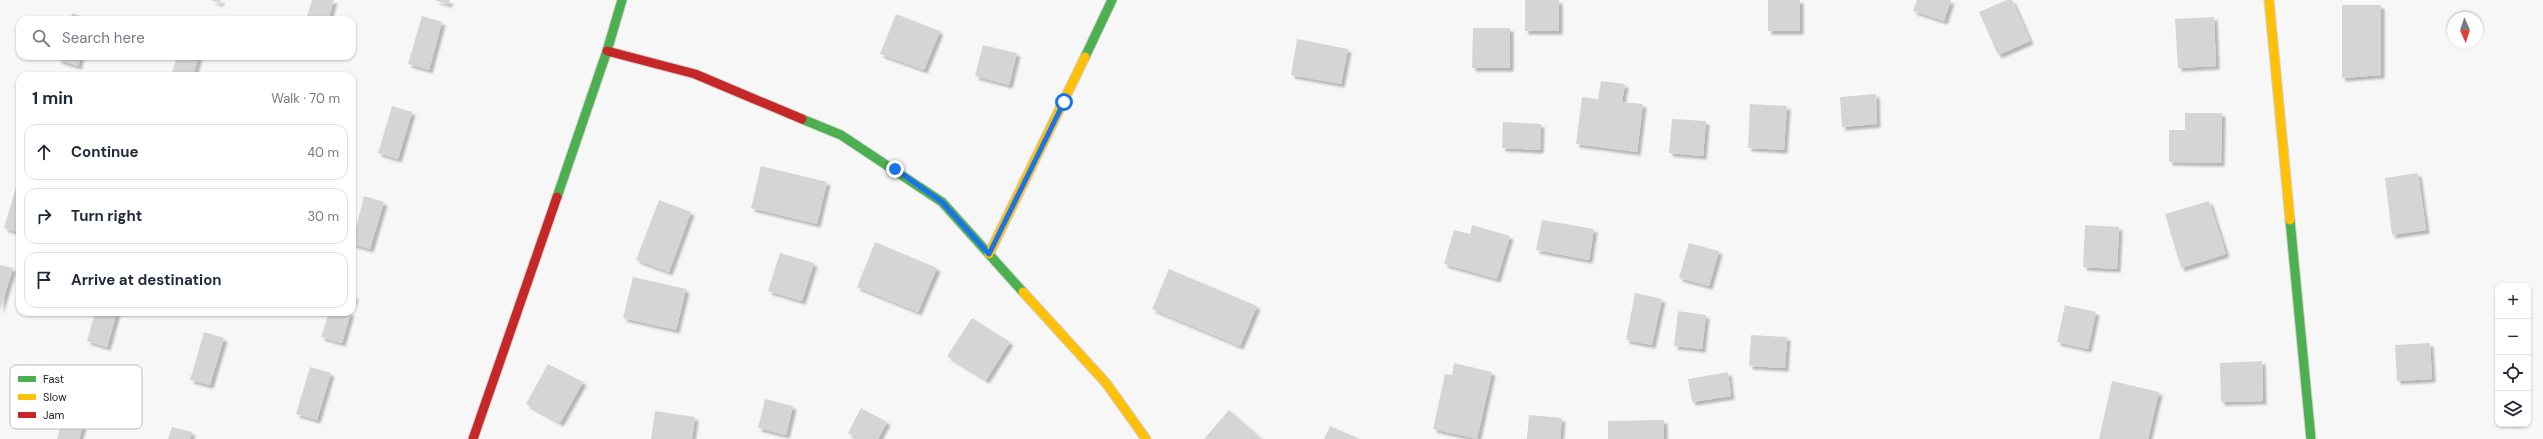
<!DOCTYPE html>
<meta charset="utf-8">
<style>
:root{--surface:#fff;--page:#f6f6f7;--text:#1f2937;--muted:#747a83;--line:#e0e1e3}
body{margin:0;font-family:"DM Sans",sans-serif;background:var(--page);color:var(--text)}
.controls{position:absolute;right:12px;bottom:12px;display:grid;overflow:hidden;border-radius:8px;box-shadow:0 1px 3px #0004}
.controls button{width:36px;height:36px;display:grid;place-items:center;padding:0;border:0;border-bottom:1px solid var(--line);background:var(--surface);color:var(--text);font:20px sans-serif}
.compass{position:absolute;left:2447px;top:12px;width:36px;height:36px;border-radius:50%;background:var(--surface);box-shadow:0 1px 3px #0004;rotate:177deg}
.stop{position:absolute;width:12px;height:12px;margin:-9px;border:3px solid #1a73e8;border-radius:50%;background:#fff}
.stop.end{background:#1a73e8;border-color:#fff;box-shadow:0 1px 4px #0008}
.list{margin:0;padding:0;list-style:none}
h2{display:flex;justify-content:space-between;align-items:center;height:52px;margin:0;padding:0 16px;font-size:17px}
h2 small{font-size:13px;font-weight:400;color:var(--muted)}
.list li{display:grid;grid-template-columns:26px 1fr auto;gap:12px;align-items:center;box-sizing:border-box;height:56px;margin:0 8px 8px;padding:0 8px;border:1px solid var(--line);border-radius:12px}
.list b{display:block;font-size:15px;white-space:nowrap}
.list em{font-size:13px;font-style:normal;color:var(--muted)}
.icon{flex:none;width:22px;height:22px;fill:none;stroke:currentColor;stroke-width:2;stroke-linecap:round;stroke-linejoin:round}
.map{position:relative;flex:none;width:2543px;height:439px;overflow:hidden}
.search{position:absolute;background:var(--surface);box-shadow:0 1px 3px #0004;left:16px;top:16px;width:340px;height:44px;display:flex;align-items:center;gap:10px;box-sizing:border-box;padding:0 14px;border-radius:12px;color:var(--muted);font-size:15px}
.panel{position:absolute;background:var(--surface);box-shadow:0 1px 3px #0004;left:16px;top:72px;width:340px;height:244px;border-radius:12px}
.map>svg:first-child{display:block}
.building{fill:#d6d5d6;filter:url(#shadow)}
.lines{fill:none;stroke-linecap:round;stroke-linejoin:round}
.fast-casing{stroke:#d2d1d2;stroke-width:11}
.slow-casing{stroke:#d2d1d2;stroke-width:11}
.jam-casing{stroke:#d2d1d2;stroke-width:11}
.fast{stroke:#4caf50;stroke-width:9}
.slow{stroke:#ffc107;stroke-width:9}
.jam{stroke:#c62828;stroke-width:9}
.route{stroke:#1a73e8;stroke-width:5}
.key{fill:#fff;stroke:#bdbdbd;stroke-width:1}
.key-label{font-size:11px;fill:#232223}
</style>
<div class="map">
<svg width="2543" height="439" viewBox="0 0 2543 439">
<defs>
<filter id="shadow"><feDropShadow dx="3.5" dy="3.5" stdDeviation="1" flood-color="#0004"/></filter>
</defs>
<rect width="100%" height="100%" fill="#f8f7f8"/>
<g class="building">
<path d="M210 0H221L220 3Z"/>
<path d="M312 0H334L328 20H306Z"/>
<path d="M434 0H450L448 4Z"/>
<rect x="1525" y="0" width="34" height="31"/>
<rect x="1768" y="0" width="32" height="31"/>
<path d="M1917 0H1951L1944 21 1913 11Z"/>
<path d="M2007 0H2012L2030 41 1998 55 1979 12Z"/>
<path d="M2342 5H2381V75L2342 78Z"/>
<path d="M72 13 94 20H70Z"/>
<path d="M896 14 940 31 924 70 880 54Z"/>
<path d="M422 16 442 22 429 70 408 64Z"/>
<path d="M2214 17 2216 66 2178 68 2175 19Z"/>
<path d="M1473 28H1510V68H1472Z"/>
<path d="M1297 39 1348 49 1341 84 1291 75Z"/>
<path d="M983 45 1017 53 1009 85 975 76Z"/>
<path d="M59 56H81L78 66 58 60Z"/>
<path d="M177 56H199L193 76H171Z"/>
<path d="M1601 81 1625 84 1622 102 1643 104 1637 152 1576 144 1582 97 1598 99Z"/>
<path d="M1876 94 1877 124 1842 127 1840 97Z"/>
<path d="M1750 104 1787 106 1784 150 1748 148Z"/>
<path d="M392 106 412 112 398 159 378 153Z"/>
<path d="M2185 113H2222L2221 163 2169 162V130H2185Z"/>
<path d="M1672 119 1706 121 1703 156 1669 153Z"/>
<path d="M1503 122 1541 124 1540 150 1502 148Z"/>
<path d="M761 166 827 182 817 224 751 208Z"/>
<path d="M2418 173 2426 230 2392 235 2385 178Z"/>
<path d="M18 181 20 182V233L4 228Z"/>
<path d="M364 196 384 202 370 249 352 244Z"/>
<path d="M659 200 691 212 669 272 636 260Z"/>
<path d="M2209 201 2226 254 2181 268 2165 214Z"/>
<path d="M1542 220 1594 229 1589 260 1536 250Z"/>
<path d="M1472 225 1510 236 1497 279 1444 264 1454 230 1470 234Z"/>
<path d="M2085 225 2119 227 2117 269 2083 267Z"/>
<path d="M875 242 937 268 918 312 857 287Z"/>
<path d="M1689 243 1719 251 1709 286 1679 278Z"/>
<path d="M780 253 814 263 802 301 768 291Z"/>
<path d="M0 265 13 268 0 310Z"/>
<path d="M1169 269 1257 306 1240 346 1152 309Z"/>
<path d="M633 277 686 289 676 330 623 318Z"/>
<path d="M1635 293 1662 299 1652 345 1626 340Z"/>
<path d="M352 295 355 296 352 306Z"/>
<path d="M2065 305 2096 312 2088 349 2057 342Z"/>
<path d="M1678 311 1706 315 1702 349 1674 346Z"/>
<path d="M95 312H117L107 347 87 341Z"/>
<path d="M329 312H351L342 343 321 337Z"/>
<path d="M972 318 1010 342 986 380 947 356Z"/>
<path d="M204 332 224 338 210 385 190 380Z"/>
<path d="M1751 335 1787 337 1785 368 1749 366Z"/>
<path d="M2430 343 2432 379 2397 381 2395 345Z"/>
<path d="M2262 361 2263 401 2221 402 2220 363Z"/>
<path d="M1454 363 1492 372 1477 439 1433 429 1445 374 1452 375Z"/>
<path d="M548 364 583 382 560 423 526 404Z"/>
<path d="M310 367 331 373 317 420 296 414Z"/>
<path d="M1728 372 1731 396 1692 402 1688 379Z"/>
<path d="M2112 381 2159 392 2148 439H2099Z"/>
<path d="M70 394 90 399 79 439H57Z"/>
<path d="M765 399 793 406 786 435 758 428Z"/>
<path d="M861 408 887 422 878 439H860L848 433Z"/>
<path d="M1229 410 1262 439H1204Z"/>
<path d="M655 411 695 417 692 439H651Z"/>
<path d="M1529 415 1562 418 1560 439H1527Z"/>
<path d="M1664 420V439H1608V421Z"/>
<path d="M1330 426 1360 439H1324Z"/>
<path d="M172 427 192 432 190 439H168Z"/>
</g>
<g class="lines">
<defs>
<g id="fast">
<path d="M1085 57 1112 0"/>
<path d="M802 119 841 135 942 202 1023 292"/>
<path d="M557 197 607 51 622 0"/>
<path d="M2290 220 2311 439"/>
</g>
<g id="slow">
<path d="M2269 0 2290 220"/>
<path d="M989 254 1085 57"/>
<path d="M1023 292 1106 383 1146 439"/>
</g>
<g id="jam">
<path d="M607 51 695 74 802 119"/>
<path d="M473 439 557 197"/>
</g>
</defs>
<use href="#fast" class="fast-casing"/>
<use href="#slow" class="slow-casing"/>
<use href="#jam" class="jam-casing"/>
<use href="#fast" class="fast"/>
<use href="#slow" class="slow"/>
<use href="#jam" class="jam"/>
</g>
<g class="lines">
<path class="route" d="M895 169 942 202 989 254 1064 102"/>
</g>
<rect x="10" y="365" width="132" height="64" rx="6" class="key"/>
<rect x="18" y="376" width="18" height="6" fill="#4caf50"/>
<rect x="18" y="394" width="18" height="6" fill="#ffc107"/>
<rect x="18" y="412" width="18" height="6" fill="#c62828"/>
<g class="key-label">
<text x="43" y="383">Fast</text>
<text x="43" y="401">Slow</text>
<text x="43" y="419">Jam</text>
</g>
</svg>
<div class="controls">
<button>+</button>
<button>−</button>
<button><svg class="icon" aria-label="locate" viewBox="0 0 24 24"><circle cx="12" cy="12" r="6"/><path d="M12 2v4M12 18v4M2 12h4M18 12h4"/></svg></button>
<button><svg class="icon" aria-label="layers" viewBox="0 0 24 24"><path d="M12 4l9 5-9 5-9-5zM3 14l9 5 9-5"/></svg></button>
</div>
<svg class="compass" viewBox="-18 -18 36 36"><path d="M0-13l5 13h-10z" fill="#e53935"/><path d="M0 13l5-13h-10z" fill="#747a83"/></svg>
<div class="stop" style="left:1064px;top:102px"></div>
<div class="stop end" style="left:895px;top:169px"></div>
<div class="search"><svg class="icon" aria-label="search" viewBox="0 0 24 24"><circle cx="10" cy="10" r="6"/><path d="M15 15l6 6"/></svg>Search here</div>
<section class="panel">
<h2>1 min<small>Walk · 70 m</small></h2>
<ul class="list">
<li><svg class="icon" aria-label="ahead" viewBox="0 0 24 24"><path d="M12 20V5M6 11l6-6 6 6"/></svg><div><b>Continue</b></div><em>40 m</em></li>
<li><svg class="icon" aria-label="right" viewBox="0 0 24 24"><path d="M7 20v-9h11M14 6l5 5-5 5"/></svg><div><b>Turn right</b></div><em>30 m</em></li>
<li><svg class="icon" aria-label="arrive" viewBox="0 0 24 24"><path d="M6 21V4h12l-3 4 3 4H6"/></svg><div><b>Arrive at destination</b></div></li>
</ul>
</section>
</div>
